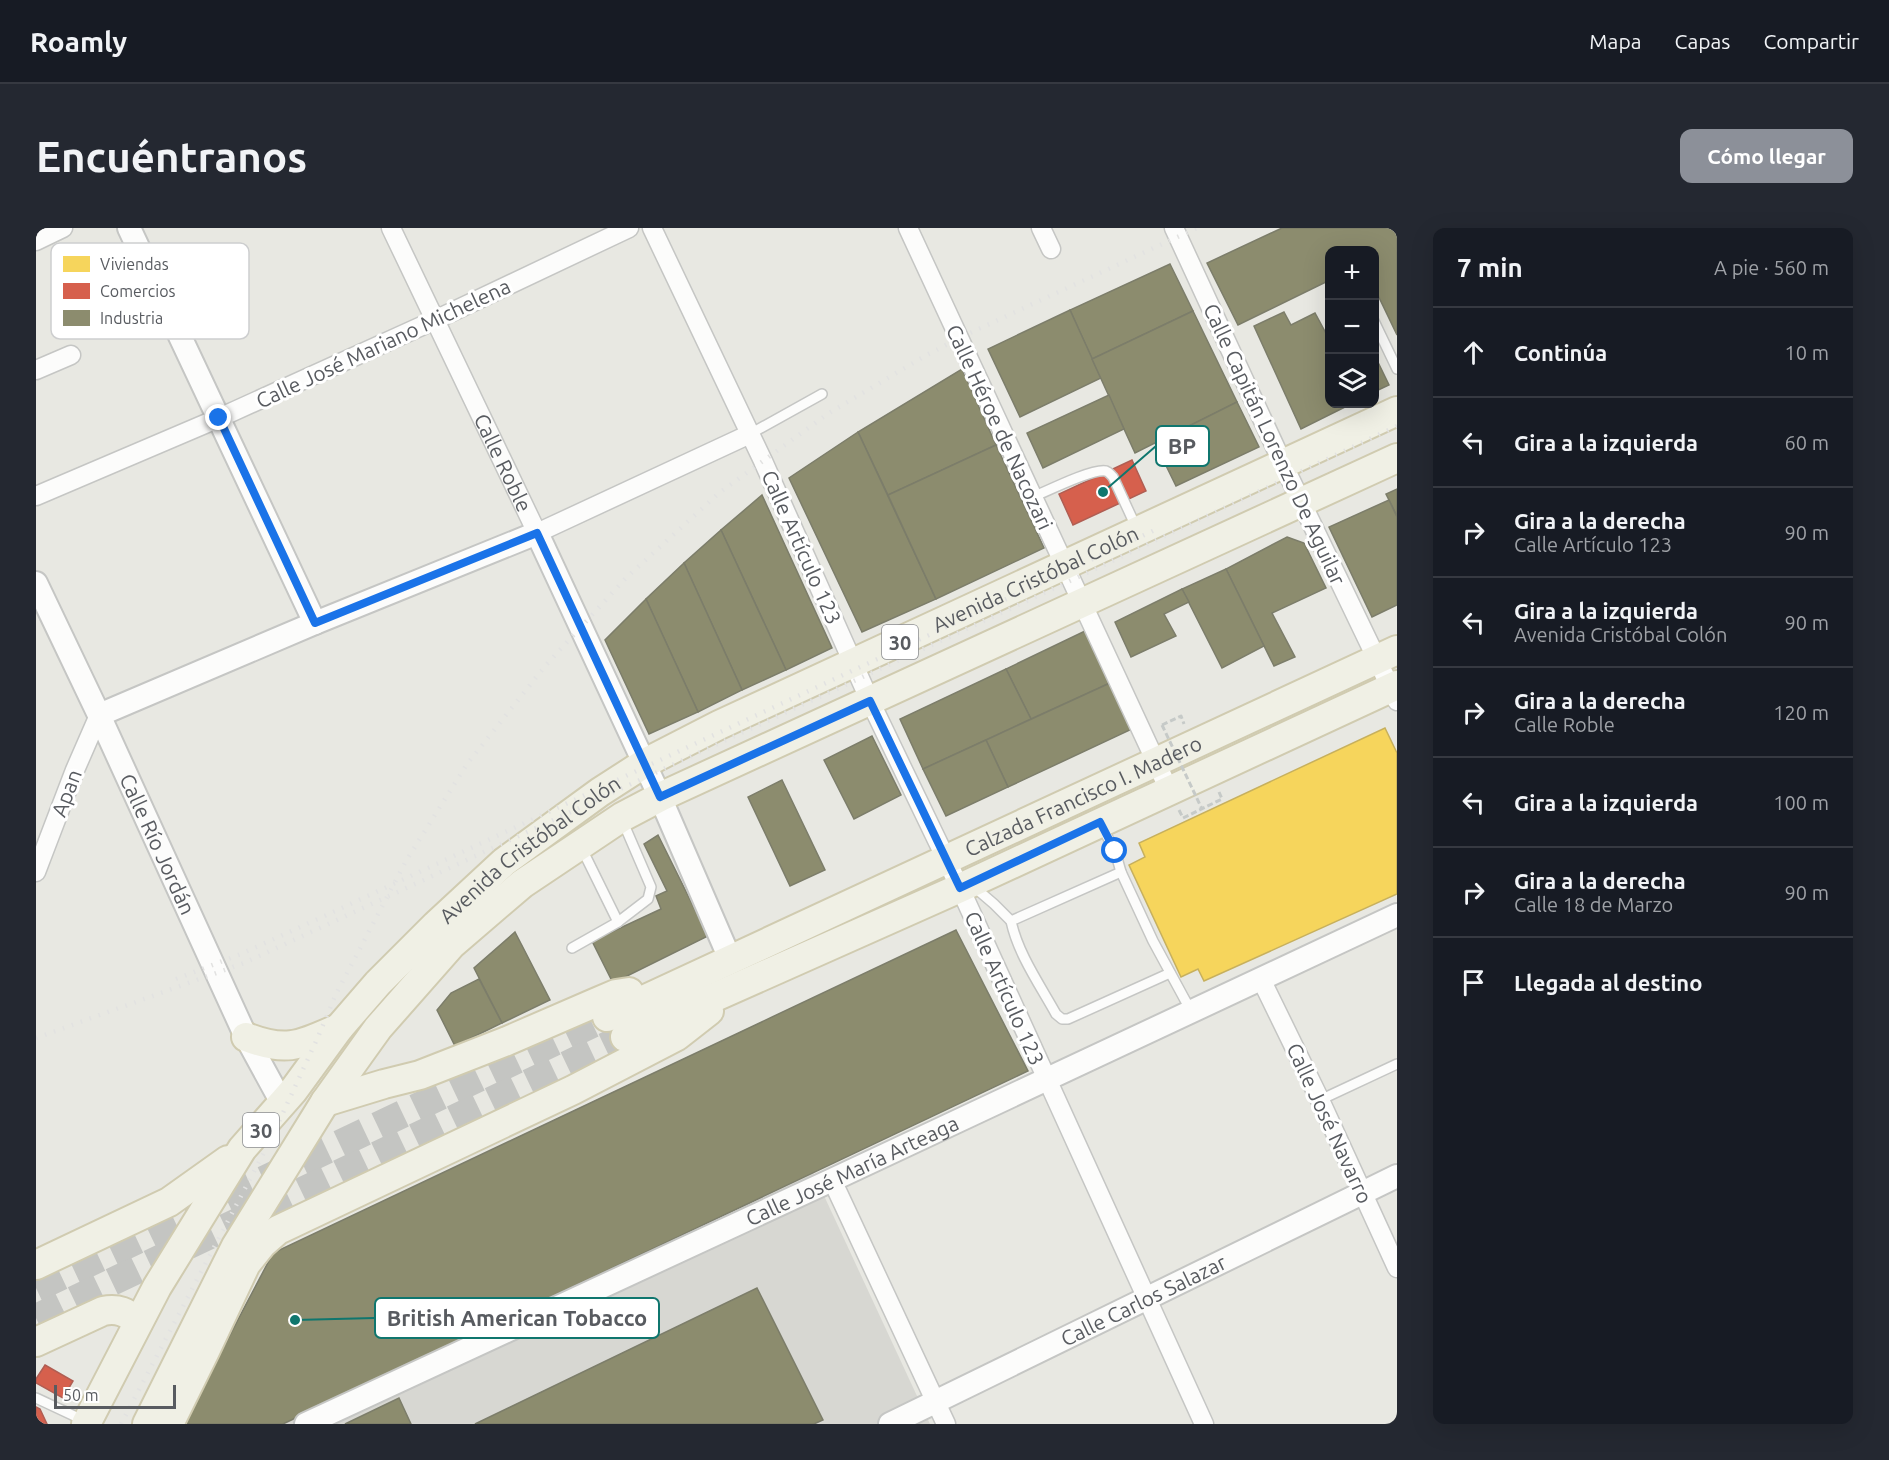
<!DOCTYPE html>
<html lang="es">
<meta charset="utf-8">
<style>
:root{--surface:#171b24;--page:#242831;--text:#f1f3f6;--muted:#9ea1a6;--line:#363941;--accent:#8c9099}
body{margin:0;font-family:Ubuntu,sans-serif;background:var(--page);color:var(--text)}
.controls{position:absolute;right:18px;top:18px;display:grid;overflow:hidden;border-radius:12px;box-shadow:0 6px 24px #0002}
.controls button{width:54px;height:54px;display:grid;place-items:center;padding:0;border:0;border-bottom:2px solid var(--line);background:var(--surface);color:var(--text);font:30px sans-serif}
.scale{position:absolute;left:18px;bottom:15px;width:122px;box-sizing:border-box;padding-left:6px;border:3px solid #585b60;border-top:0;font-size:16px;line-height:21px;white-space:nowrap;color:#585b60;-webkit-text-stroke:4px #fff;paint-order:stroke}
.stop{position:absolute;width:18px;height:18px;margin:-14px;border:4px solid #1a73e8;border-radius:50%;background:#fff}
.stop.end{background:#1a73e8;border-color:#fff;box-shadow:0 2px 6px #0008}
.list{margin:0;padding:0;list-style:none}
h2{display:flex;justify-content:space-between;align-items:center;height:78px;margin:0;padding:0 24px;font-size:26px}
h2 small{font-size:20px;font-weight:400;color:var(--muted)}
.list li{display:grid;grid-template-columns:39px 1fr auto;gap:18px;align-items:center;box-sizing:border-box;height:90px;padding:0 24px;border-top:2px solid var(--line)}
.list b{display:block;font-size:22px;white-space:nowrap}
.list p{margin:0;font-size:20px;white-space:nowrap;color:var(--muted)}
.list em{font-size:20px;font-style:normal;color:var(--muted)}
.icon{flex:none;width:33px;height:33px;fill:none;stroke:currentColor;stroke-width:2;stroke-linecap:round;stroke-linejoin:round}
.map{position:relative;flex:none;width:1361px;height:1196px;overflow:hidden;border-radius:12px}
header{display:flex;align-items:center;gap:36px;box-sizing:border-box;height:84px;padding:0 30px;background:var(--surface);border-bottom:2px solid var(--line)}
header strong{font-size:28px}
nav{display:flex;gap:33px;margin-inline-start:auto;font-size:21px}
.intro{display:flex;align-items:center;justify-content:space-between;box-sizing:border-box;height:144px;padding:0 36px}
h1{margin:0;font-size:42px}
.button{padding:15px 27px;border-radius:12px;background:var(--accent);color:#fff;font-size:21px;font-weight:700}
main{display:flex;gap:36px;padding:0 36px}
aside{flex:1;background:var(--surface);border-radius:12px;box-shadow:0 6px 24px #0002}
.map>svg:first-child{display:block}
.industrial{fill:#d7d7d2}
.homes{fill:#f6d55c;stroke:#c7b05d;stroke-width:1.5}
.shops{fill:#d6604d;stroke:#b05e53;stroke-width:1.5}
.industry{fill:#8c8c6e;stroke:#7c7d6a;stroke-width:1.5}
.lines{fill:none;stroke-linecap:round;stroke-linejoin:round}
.primary-tunnel{stroke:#c4c5c2;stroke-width:28;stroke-dasharray:28 14;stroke-linecap:butt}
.service-casing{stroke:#c5c6c4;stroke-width:12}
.minor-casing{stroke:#c5c6c4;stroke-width:21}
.tertiary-casing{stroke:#c5c6c4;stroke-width:26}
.primary-casing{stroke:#d0cbb0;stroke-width:32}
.path{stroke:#c6cac8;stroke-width:3;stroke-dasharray:6 3;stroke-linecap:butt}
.service{stroke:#fcfcfb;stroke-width:9}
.minor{stroke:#fcfcfb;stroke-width:18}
.tertiary{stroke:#fcfcfb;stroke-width:22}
.primary{stroke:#f0f0e5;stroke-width:28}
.rail{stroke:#e2e2e1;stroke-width:4.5;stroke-dasharray:1.5 8;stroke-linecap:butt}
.path-bridge{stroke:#c6cac8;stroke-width:3;stroke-dasharray:6 3;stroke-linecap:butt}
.route{stroke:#1a73e8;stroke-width:8}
.labels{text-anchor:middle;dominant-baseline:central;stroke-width:6;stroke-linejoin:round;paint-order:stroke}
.shield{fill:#fff;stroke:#8a8c90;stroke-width:1.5}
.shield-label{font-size:20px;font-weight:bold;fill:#585b60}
.street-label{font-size:21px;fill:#585b60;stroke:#fff}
.key{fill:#fff;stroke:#cdcecf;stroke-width:1.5}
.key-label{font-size:16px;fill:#585b60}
.leader{fill:none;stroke:#0f766e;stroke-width:2}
.callout-dot{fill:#0f766e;stroke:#fff;stroke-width:2}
.callout{fill:#fff;stroke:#0f766e;stroke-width:2}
.callout-label{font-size:22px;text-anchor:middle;font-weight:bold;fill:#585b60}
</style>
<header>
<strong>Roamly</strong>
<nav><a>Mapa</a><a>Capas</a><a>Compartir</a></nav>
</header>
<div class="intro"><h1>Encuéntranos</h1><a class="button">Cómo llegar</a></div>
<main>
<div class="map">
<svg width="1361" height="1196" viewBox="0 0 1361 1196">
<rect width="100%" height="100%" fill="#e8e8e2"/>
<path class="industrial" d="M777 944 894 1196H147L237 1025Z"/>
<path class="homes" d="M1349 500 1361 525V666L1168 753 1162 741 1145 749 1093 637 1109 629 1103 615Z"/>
<g class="shops">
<path d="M1096 232 1110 263 1037 297 1023 266Z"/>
<path d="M9 1137 37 1153 27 1170 0 1155V1151Z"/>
<path d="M0 1179 4 1181 11 1196H0Z"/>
</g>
<g class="industry">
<path d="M1246 0H1361V107L1338 59V22H1294V52L1202 97 1171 35Z"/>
<path d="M1134 36 1157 83 1056 131 1034 82Z"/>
<path d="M1034 82 1065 150 984 189 952 121Z"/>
<path d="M1157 83 1201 174 1099 225 1056 131Z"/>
<path d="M1248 84 1255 97 1279 85 1292 109H1294V176H1315L1265 201 1218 98Z"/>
<path d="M1338 126 1353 157 1338 164Z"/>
<path d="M926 141 960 217 852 267 822 204Z"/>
<path d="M1073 167 1088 201 1007 240 991 205Z"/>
<path d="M1201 174 1223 219 1140 258 1119 215Z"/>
<path d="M822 204 900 371 826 404 753 250Z"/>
<path d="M960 217 1008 320 900 371 852 267Z"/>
<path d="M1361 261V288L1350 266Z"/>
<path d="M726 267 796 420 750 442 685 302Z"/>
<path d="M1353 272 1361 289V377L1336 389 1293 299Z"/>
<path d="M685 302 750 442 706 462 648 335Z"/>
<path d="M1251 309 1268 315 1290 360 1236 385 1259 429 1238 438 1190 341Z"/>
<path d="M648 335 706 462 662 484 610 371Z"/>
<path d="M1190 341 1228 418 1186 440 1146 361Z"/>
<path d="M1146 361 1153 374 1128 386 1140 408 1095 429 1079 394Z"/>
<path d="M610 371 662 484 613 506 569 412Z"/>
<path d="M1049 403 1074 455 995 491 970 441Z"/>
<path d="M970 441 995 491 887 541 864 491Z"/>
<path d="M1074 455 1096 501 972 559 950 512Z"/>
<path d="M836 508 865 567 818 591 788 532Z"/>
<path d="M950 512 972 559 910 588 887 541Z"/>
<path d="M746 552 789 642 754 658 712 569Z"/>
<path d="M622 607 672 708 577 755 556 713 625 681 620 668 631 663 608 616Z"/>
<path d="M920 702 992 843 247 1196H147L237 1025Z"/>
<path d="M479 704 514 772 466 795 438 740Z"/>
<path d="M443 751 466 795 419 818 401 782 415 765Z"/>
<path d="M721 1060 787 1192 778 1196H439Z"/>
<path d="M363 1170 375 1196H309Z"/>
</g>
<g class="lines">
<g class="primary-tunnel">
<path d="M0 1060 571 789"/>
<path d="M0 1090 589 809"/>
</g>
<defs>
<g id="service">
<path d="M1338 93 1361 141"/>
<path d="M714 206 786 166"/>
<path d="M997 269C1011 263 1057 240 1070 243 1073 244 1074 246 1077 249L1101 301"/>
<path d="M1065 597 1079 623 1085 644 1117 713 1155 783"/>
<path d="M546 621 582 694"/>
<path d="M1085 644 975 693C982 726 1004 757 1020 786L1026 791H1032L1134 745"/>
<path d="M937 658 958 676 975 693"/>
<path d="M536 720 582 694 612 671 615 659 587 594"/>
<path d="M1284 872 1361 836"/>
<path d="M0 1170 47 1192"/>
</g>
<g id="minor">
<path id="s1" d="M355 0 501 305 714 206"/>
<path d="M616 0 727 233 834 473 924 660 1168 1196"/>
<path d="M872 0 1133 562"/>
<path d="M1005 0 1015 21"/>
<path d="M1138 0 1247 236 1361 473"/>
<path d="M0 13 27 0"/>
<path d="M0 142 35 127"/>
<path d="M0 268 183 190 399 92 593 0"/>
<path d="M0 644 39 542 63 487"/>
<path d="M1225 751 1284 872 1361 1040"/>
<path d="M796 952 910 1196"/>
</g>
<g id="tertiary">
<path d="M93 0 279 395"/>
<path id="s2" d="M0 355 63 487 210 809 246 875"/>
<path d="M63 487 279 395 501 305 624 569 694 731"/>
<path id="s3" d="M270 1196 796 952 1361 687"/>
<path id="s4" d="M854 1196 1361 948"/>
</g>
<g id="primary">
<path id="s5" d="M571 789 1361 422"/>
<path d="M210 809C251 825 264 817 303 800"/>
<path d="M589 809 924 660 1361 457"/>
<path d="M289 874 348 856 384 847 471 813 561 774 580 766 593 764"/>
<path d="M0 1037 133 974 192 932"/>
<path d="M0 1114 67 1083C82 1080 91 1084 102 1094"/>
<path id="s6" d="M50 1196 121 1059 206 921 257 863 303 800 342 755 400 697 468 634 564 564 609 535 683 497 1361 183"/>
<path d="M111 1196 200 1018 289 874 342 800 416 716 486 656 586 589 624 569 1361 230"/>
<path d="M133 1196 169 1123 210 1036 226 1016 242 1002 537 862 641 808 673 783"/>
</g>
</defs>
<use href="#service" class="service-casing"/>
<use href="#minor" class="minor-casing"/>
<use href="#tertiary" class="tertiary-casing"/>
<use href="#primary" class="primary-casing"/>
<g class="path">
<path d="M1126 497 1145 488 1148 496"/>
<path d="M1143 582 1147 590 1186 571 1183 564"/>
</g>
<use href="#service" class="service"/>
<use href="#minor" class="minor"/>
<use href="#tertiary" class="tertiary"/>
<use href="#primary" class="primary"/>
<g class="rail">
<path d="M140 751 205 726 295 685 1119 302"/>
<path d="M0 810 208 735 1019 360 1361 198"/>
<path d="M85 1196 234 913 282 809 300 766 370 633 431 536 510 437 590 350 683 265 793 185 889 128 923 110 1161 0"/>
</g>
<path class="path-bridge" d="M1126 497 1166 581"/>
</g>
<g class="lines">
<path class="route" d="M183 190 279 395 501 305 624 569 834 473 924 660 1064 594 1079 623"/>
</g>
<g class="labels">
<g class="shield">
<rect x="846" y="397" width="36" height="34" rx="4.5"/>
<rect x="207" y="885" width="36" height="34" rx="4.5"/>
</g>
<g class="shield-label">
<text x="864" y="414">30</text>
<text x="225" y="902">30</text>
</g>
<g class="street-label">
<text transform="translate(347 115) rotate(-25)">Calle José Mariano Michelena</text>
<text transform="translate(964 199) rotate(65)">Calle Héroe de Nacozari</text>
<text transform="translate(1239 216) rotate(65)">Calle Capitán Lorenzo De Aguilar</text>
<text stroke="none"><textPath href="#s1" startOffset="260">Calle Roble</textPath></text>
<text transform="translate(766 319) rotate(66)">Calle Artículo 123</text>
<text stroke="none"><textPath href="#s6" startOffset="1310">Avenida Cristóbal Colón</textPath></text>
<text transform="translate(30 565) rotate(-69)">Apan</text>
<text stroke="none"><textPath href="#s5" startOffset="525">Calzada Francisco I. Madero</textPath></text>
<text stroke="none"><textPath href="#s2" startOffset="288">Calle Río Jordán</textPath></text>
<text stroke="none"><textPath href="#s6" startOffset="734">Avenida Cristóbal Colón</textPath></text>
<text transform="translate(969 760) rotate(66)">Calle Artículo 123</text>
<text transform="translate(1294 895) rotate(65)">Calle José Navarro</text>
<text stroke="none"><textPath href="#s3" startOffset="602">Calle José María Arteaga</textPath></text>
<text stroke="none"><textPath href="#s4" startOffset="282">Calle Carlos Salazar</textPath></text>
</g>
</g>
<rect x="15" y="15" width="198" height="96" rx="9" class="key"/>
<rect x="27" y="28" width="27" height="16" fill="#f6d55c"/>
<rect x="27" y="55" width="27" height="16" fill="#d6604d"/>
<rect x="27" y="82" width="27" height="16" fill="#8c8c6e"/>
<g class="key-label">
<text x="64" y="42">Viviendas</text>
<text x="64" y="69">Comercios</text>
<text x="64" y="96">Industria</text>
</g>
<path class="leader" d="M1067 264L1120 218M259 1092L339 1090"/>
<g class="callout-dot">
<circle cx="1067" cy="264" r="6"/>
<circle cx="259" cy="1092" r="6"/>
</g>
<g class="callout">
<rect x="1120" y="198" width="53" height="40" rx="6"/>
<rect x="339" y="1070" width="284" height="40" rx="6"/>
</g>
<g class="callout-label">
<text x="1146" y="226">BP</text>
<text x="481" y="1098">British American Tobacco</text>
</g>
</svg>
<div class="controls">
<button>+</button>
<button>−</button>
<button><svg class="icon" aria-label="layers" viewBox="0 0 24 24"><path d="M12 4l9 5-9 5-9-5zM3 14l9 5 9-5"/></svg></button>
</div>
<div class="scale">50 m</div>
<div class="stop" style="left:1079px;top:623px"></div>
<div class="stop end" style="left:183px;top:190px"></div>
</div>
<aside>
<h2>7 min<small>A pie · 560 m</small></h2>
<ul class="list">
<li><svg class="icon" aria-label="ahead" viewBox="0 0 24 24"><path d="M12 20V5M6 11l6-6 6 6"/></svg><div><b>Continúa</b></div><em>10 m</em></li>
<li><svg class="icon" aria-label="left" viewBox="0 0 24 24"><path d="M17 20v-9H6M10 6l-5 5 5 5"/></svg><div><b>Gira a la izquierda</b></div><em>60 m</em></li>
<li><svg class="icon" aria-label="right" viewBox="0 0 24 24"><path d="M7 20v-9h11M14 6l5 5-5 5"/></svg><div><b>Gira a la derecha</b><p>Calle Artículo 123</p></div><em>90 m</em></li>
<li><svg class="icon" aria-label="left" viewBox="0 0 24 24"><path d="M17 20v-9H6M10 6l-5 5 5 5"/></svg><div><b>Gira a la izquierda</b><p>Avenida Cristóbal Colón</p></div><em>90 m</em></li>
<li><svg class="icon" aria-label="right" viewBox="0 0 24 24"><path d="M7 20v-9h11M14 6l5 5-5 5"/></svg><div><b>Gira a la derecha</b><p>Calle Roble</p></div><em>120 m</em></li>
<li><svg class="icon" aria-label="left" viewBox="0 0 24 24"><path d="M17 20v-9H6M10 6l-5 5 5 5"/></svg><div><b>Gira a la izquierda</b></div><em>100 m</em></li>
<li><svg class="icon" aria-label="right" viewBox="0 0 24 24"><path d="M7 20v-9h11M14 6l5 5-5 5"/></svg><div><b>Gira a la derecha</b><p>Calle 18 de Marzo</p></div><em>90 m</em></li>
<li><svg class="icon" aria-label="arrive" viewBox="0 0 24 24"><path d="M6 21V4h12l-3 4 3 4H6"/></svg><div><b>Llegada al destino</b></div></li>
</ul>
</aside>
</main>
